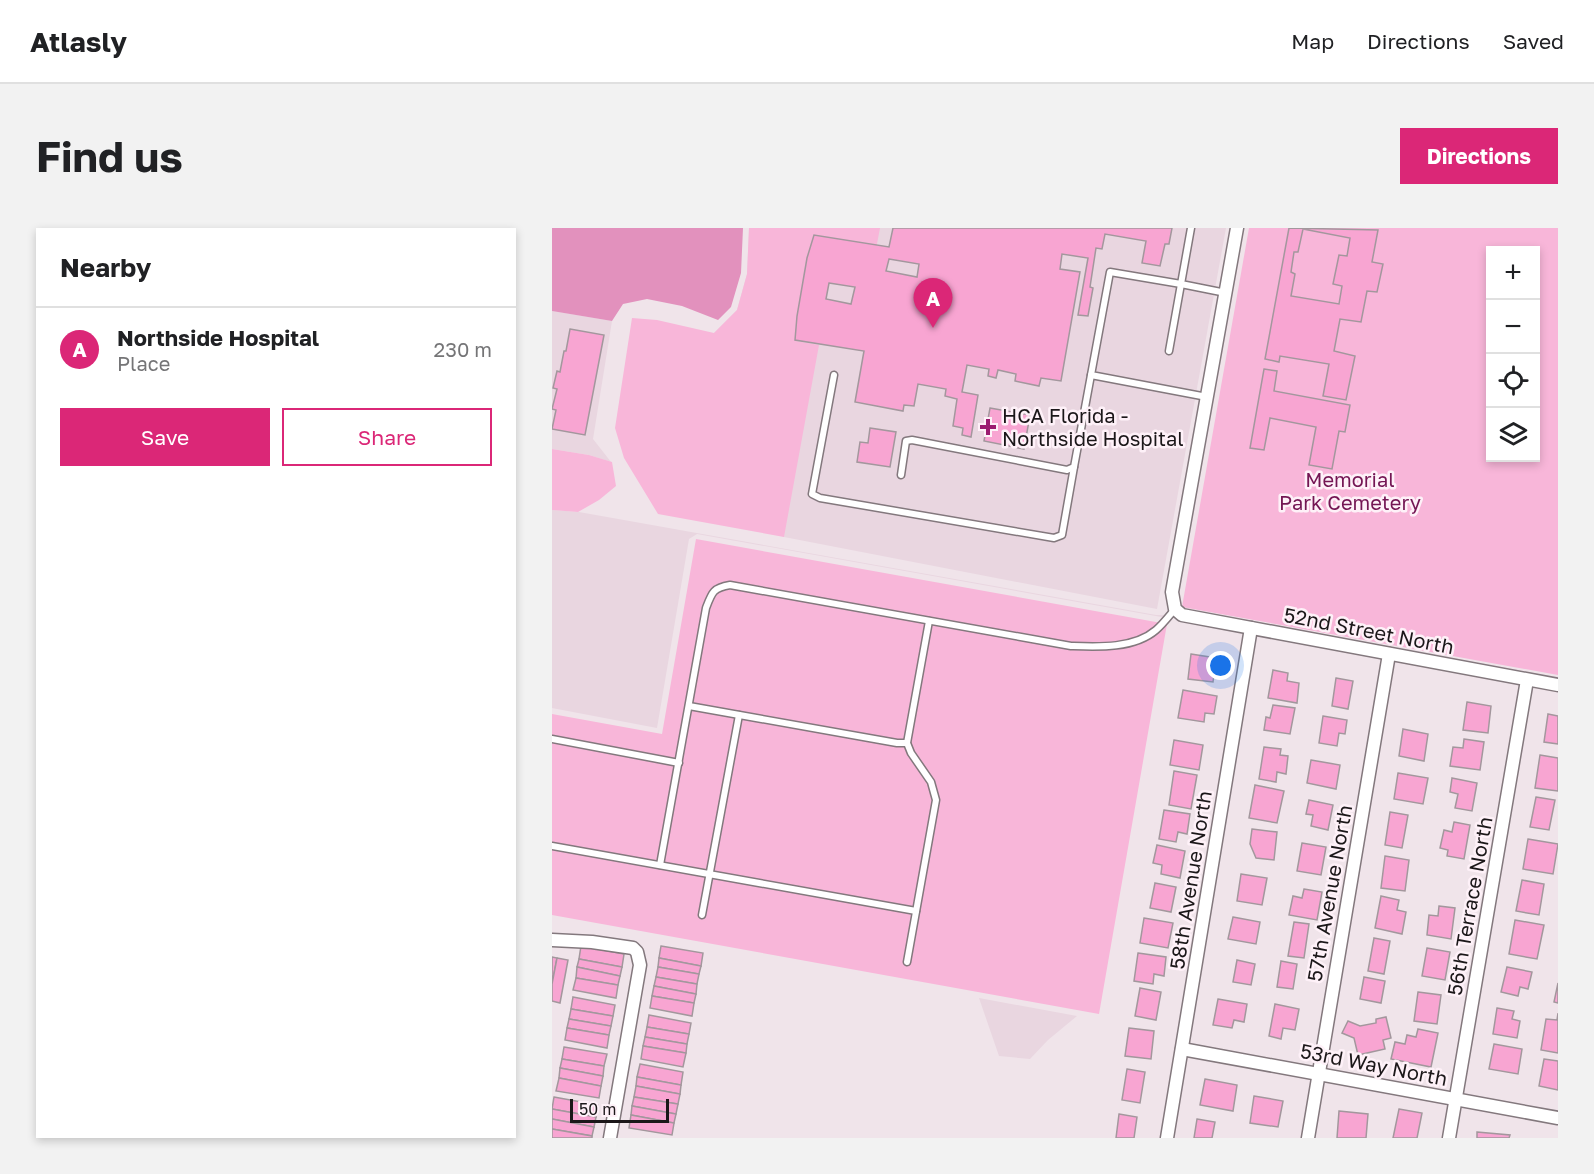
<!DOCTYPE html>
<meta charset="utf-8">
<style>
:root{--surface:#fff;--page:#f2f2f2;--text:#202124;--muted:#757577;--line:#e0e0e0;--accent:#db2777}
body{margin:0;font-family:"Golos Text",sans-serif;background:var(--page);color:var(--text)}
.controls{position:absolute;right:18px;top:18px;display:grid;overflow:hidden;border-radius:0px;box-shadow:0 3px 9px #0003}
.controls button{width:54px;height:54px;display:grid;place-items:center;padding:0;border:0;border-bottom:2px solid var(--line);background:var(--surface);color:var(--text);font:30px sans-serif}
.scale{position:absolute;left:18px;bottom:15px;width:99px;box-sizing:border-box;padding-left:6px;border:3px solid #1b1719;border-top:0;font-size:16px;line-height:21px;white-space:nowrap;color:#1b1719;-webkit-text-stroke:4px #fef1f8;paint-order:stroke}
.you{position:absolute;left:669px;top:438px;width:21px;height:21px;margin:-15px;border:4px solid #fff;border-radius:50%;background:#1a73e8;box-shadow:0 0 0 9px #1a73e833}
.badge{display:grid;place-items:center;width:39px;height:39px;border-radius:50%;background:var(--accent);color:#fff;font-size:20px;font-weight:700}
.pin{position:absolute;translate:-50% -50px;filter:drop-shadow(0 2px 3px #0008)}
.pin::after{content:'';position:absolute;top:32px;width:21px;height:18px;background:inherit;clip-path:polygon(0 0,100% 0,50% 100%)}
.list{margin:0;padding:0;list-style:none}
h2{display:flex;justify-content:space-between;align-items:center;height:78px;margin:0;padding:0 24px;font-size:26px}
h2 small{font-size:20px;font-weight:400;color:var(--muted)}
.list li{display:grid;grid-template-columns:39px 1fr auto;gap:18px;align-items:center;box-sizing:border-box;height:84px;padding:0 24px;border-top:2px solid var(--line)}
.list b{display:block;font-size:22px;white-space:nowrap}
.list p{margin:0;font-size:20px;white-space:nowrap;color:var(--muted)}
.list em{font-size:20px;font-style:normal;color:var(--muted)}
.actions{display:flex;gap:12px;padding:18px 24px}
.actions a{flex:1;padding:14px 0;border:2px solid var(--accent);border-radius:0px;text-align:center;font-size:21px;color:var(--accent)}
.actions .main{background:var(--accent);color:#fff}
.icon{flex:none;width:33px;height:33px;fill:none;stroke:currentColor;stroke-width:2;stroke-linecap:round;stroke-linejoin:round}
.map{position:relative;flex:none;width:1006px;height:910px;overflow:hidden;border-radius:0px}
header{display:flex;align-items:center;gap:36px;box-sizing:border-box;height:84px;padding:0 30px;background:var(--surface);border-bottom:2px solid var(--line)}
header strong{font-size:28px}
nav{display:flex;gap:33px;margin-inline-start:auto;font-size:21px}
.intro{display:flex;align-items:center;justify-content:space-between;box-sizing:border-box;height:144px;padding:0 36px}
h1{margin:0;font-size:42px}
.button{padding:15px 27px;border-radius:0px;background:var(--accent);color:#fff;font-size:21px;font-weight:700}
main{display:flex;gap:36px;padding:0 36px}
aside{flex:1;background:var(--surface);border-radius:0px;box-shadow:0 3px 9px #0003}
.map>svg:first-child{display:block}
.built{fill:#e9d6e0}
.green{fill:#f8b6d9;fill-rule:evenodd}
.forest{fill:#e291bd}
.building{fill:#f8a5d2;stroke:#a3979d;stroke-width:1.5;fill-rule:evenodd}
.lines{fill:none;stroke-linecap:round;stroke-linejoin:round}
.service-casing{stroke:#83787d;stroke-width:9}
.minor-casing{stroke:#83787d;stroke-width:15}
.service{stroke:#fff;stroke-width:6}
.minor{stroke:#fff;stroke-width:12}
.poi-dot{fill:#9b1b70;stroke:#fef1f8;stroke-width:2}
.labels{text-anchor:middle;dominant-baseline:central;stroke-width:5;stroke-linejoin:round;paint-order:stroke}
.poi-label{font-size:20px;fill:#1b1719;stroke:#fef1f8;text-anchor:start}
.park-label{font-size:20px;fill:#741654;stroke:#fef1f8}
.street-label{font-size:20px;fill:#1b1719;stroke:#fef1f8}
</style>
<header>
<strong>Atlasly</strong>
<nav><a>Map</a><a>Directions</a><a>Saved</a></nav>
</header>
<div class="intro"><h1>Find us</h1><a class="button">Directions</a></div>
<main>
<aside>
<h2>Nearby<small></small></h2>
<ul class="list">
<li><span class="badge">A</span><div><b>Northside Hospital</b><p>Place</p></div><em>230 m</em></li>
</ul>
<div class="actions"><a class="main">Save</a><a>Share</a></div>
</aside>
<div class="map">
<svg width="1006" height="910" viewBox="0 0 1006 910">
<rect width="100%" height="100%" fill="#f0e4ea"/>
<g class="built">
<path d="M197 0H674L605 381 232 309 159 278 162 105 185 82 195 46Z"/>
<path d="M0 83 60 93 41 211 59 234 37 227 0 221Z"/>
<path d="M0 282 27 284 604 387H616L615 390 145 306 137 311 105 500 0 480Z"/>
<path d="M427 770 525 788 496 812 478 831 447 828Z"/>
</g>
<g class="green">
<path d="M197 0H328L324 21 261 11 253 38 244 113 267 117 232 309 106 286 72 230 63 200 80 90 105 92 162 105 185 82 195 46Z"/>
<path d="M697 0H1006V447L630 379ZM939 22H984V230H939Z"/>
<path d="M0 221 37 227 60 234 64 258 47 272 26 284 0 282Z"/>
<path d="M144 311 615 396 547 786 0 687V486L110 506Z"/>
</g>
<path class="forest" d="M0 0H191L189 45 179 79 166 92 130 78 95 71 71 76 60 93 0 83Z"/>
<g class="building">
<path d="M341 0H620L617 16H613L608 38 590 35 594 13 553 6 550 21 544 20 538 59 541 60 536 88 526 87 536 30 510 26 508 41 528 44 509 153 489 150 487 158 463 153 464 146 446 142 444 150 436 148 437 141 415 137 410 164 426 167 419 209 410 207 411 200 401 198 405 171 393 168 394 161 366 156 362 178 352 177 351 183 303 174 312 123 243 112 245 88 255 30 262 7 337 19ZM337 31 367 36 365 49 334 43ZM277 55 303 59 299 76 274 71Z"/>
<path d="M737 0 826 2 820 34 831 36 825 64 815 63 809 94 788 91 782 123 803 128 794 172 771 168 777 136 728 128 727 134 713 131ZM751 1 798 10 795 28 787 27 781 56 790 58 787 76 739 68 743 46 739 44 742 24H746Z"/>
<path d="M18 101 52 107 33 207 0 201 4 182 0 181 5 161 1 160 5 143 8 144 12 123H14Z"/>
<path d="M712 141 725 143 722 163 798 177 793 204 787 203 780 241 757 237 764 199 718 190 712 222 698 220Z"/>
<path d="M438 180 478 187 472 221 432 213Z"/>
<path d="M318 200 344 204 338 239 305 234 308 214 316 215Z"/>
<path d="M639 426 664 430 661 454 636 451Z"/>
<path d="M721 442 736 445 735 453 747 455 745 475 716 470Z"/>
<path d="M784 450 801 453 796 481 780 478Z"/>
<path d="M631 462 665 468 662 486 653 485 652 494 626 490Z"/>
<path d="M915 474 939 478 936 505 911 502Z"/>
<path d="M721 477 743 480 738 506 712 502 714 489 718 490Z"/>
<path d="M996 486 1006 488V516L992 514Z"/>
<path d="M771 488 795 492 793 506 787 505 785 518 767 515Z"/>
<path d="M851 501 876 506 872 533 847 528Z"/>
<path d="M912 511 932 514 928 542 898 538 901 519 911 520Z"/>
<path d="M622 512 651 517 647 542 618 537Z"/>
<path d="M712 519 729 521 728 527 736 528 734 546 725 544 724 554 707 551Z"/>
<path d="M988 527 1006 530V563L983 560Z"/>
<path d="M759 532 788 537 784 561 755 555Z"/>
<path d="M622 543 645 547 639 581 617 577Z"/>
<path d="M846 545 876 550 871 576 842 571Z"/>
<path d="M900 550 925 555 920 583 903 580 906 566 898 564Z"/>
<path d="M703 557 732 563 725 595 697 590Z"/>
<path d="M984 569 1003 572 997 602 978 599Z"/>
<path d="M757 572 781 577 776 602 759 598 761 587 754 586Z"/>
<path d="M612 582 638 586 635 606 626 604 624 614 607 611Z"/>
<path d="M838 584 856 587 850 620 833 617Z"/>
<path d="M902 594 918 597 912 631 895 628 896 622 888 620 892 602 900 604Z"/>
<path d="M700 601 725 604 722 632 704 630 698 616Z"/>
<path d="M976 611 1006 616 1001 646 971 641Z"/>
<path d="M750 615 774 619 769 647 745 643Z"/>
<path d="M605 617 633 623 628 650 609 646 610 637 601 635Z"/>
<path d="M833 628 857 632 853 663 829 660Z"/>
<path d="M689 646 715 650 710 677 685 673Z"/>
<path d="M970 652 992 656 987 687 964 683Z"/>
<path d="M603 655 624 659 619 684 598 680Z"/>
<path d="M752 661 770 664 765 692 737 687 741 668 750 670Z"/>
<path d="M829 668 847 672 845 682 854 684 850 706 823 700Z"/>
<path d="M887 678 903 680 899 711 875 707 877 687 886 688Z"/>
<path d="M681 689 708 694 704 716 676 711Z"/>
<path d="M592 690 621 695 616 720 588 715Z"/>
<path d="M963 692 992 697 985 731 957 726Z"/>
<path d="M742 694 757 696 752 730 736 728Z"/>
<path d="M822 710 838 713 832 746 816 743Z"/>
<path d="M29 718 72 726 70 739 27 731Z"/>
<path d="M109 718 151 725 149 738 107 730Z"/>
<path d="M875 720 898 724 893 752 870 748Z"/>
<path d="M586 725 614 729 612 748 602 746 601 756 582 753Z"/>
<path d="M0 729 5 730 0 756Z"/>
<path d="M5 730 16 732 8 775 0 773V756Z"/>
<path d="M107 730 149 738 147 746 106 739Z"/>
<path d="M27 731 70 739 68 748 25 739Z"/>
<path d="M685 732 703 736 699 757 681 754Z"/>
<path d="M729 733 745 736 741 761 725 759Z"/>
<path d="M25 739 68 748 66 757 24 750Z"/>
<path d="M106 739 147 746 145 756 104 749Z"/>
<path d="M955 739 980 744 976 761 968 759 966 768 949 764Z"/>
<path d="M104 749 145 756 144 766 102 758Z"/>
<path d="M812 749 833 753 829 775 808 771Z"/>
<path d="M24 750 66 757 64 770 21 762Z"/>
<path d="M1006 755V775L1002 774Z"/>
<path d="M102 758 144 766 142 775 100 768Z"/>
<path d="M588 760 609 764 604 792 583 788Z"/>
<path d="M866 764 889 767 885 796 862 793Z"/>
<path d="M100 768 142 775 140 788 98 780Z"/>
<path d="M21 769 63 777 61 788 19 781Z"/>
<path d="M666 771 695 776 692 794 682 792 680 800 661 797Z"/>
<path d="M723 776 747 781 743 802 731 800 729 811 717 808Z"/>
<path d="M945 780 962 783 960 791 968 793 965 810 941 806Z"/>
<path d="M19 781 61 788 59 798 17 791Z"/>
<path d="M1006 785V825L989 822 994 791 1005 792Z"/>
<path d="M97 787 139 795 137 806 95 799Z"/>
<path d="M834 789 839 810 831 812 833 821 806 827 802 810 790 805 796 793 808 798 824 795V791Z"/>
<path d="M17 791 59 798 57 807 15 800Z"/>
<path d="M95 799 137 806 135 816 93 809Z"/>
<path d="M15 800 57 807 55 820 13 812Z"/>
<path d="M577 800 602 803 599 831 573 828Z"/>
<path d="M866 801 886 805 879 839 839 831 843 814 853 816 855 807 864 809Z"/>
<path d="M93 809 135 816 134 825 91 818Z"/>
<path d="M942 816 970 821 966 846 937 841Z"/>
<path d="M91 818 134 825 131 839 89 831Z"/>
<path d="M12 819 55 826 52 838 10 831Z"/>
<path d="M10 831 52 838 51 848 8 840Z"/>
<path d="M992 831 1006 833V862L987 858Z"/>
<path d="M88 836 131 844 129 857 85 849Z"/>
<path d="M8 840 51 848 49 858 7 850Z"/>
<path d="M575 841 593 844 588 875 570 872Z"/>
<path d="M85 849 129 857 128 866 84 858Z"/>
<path d="M7 850 49 858 47 870 4 863Z"/>
<path d="M653 851 685 857 681 883 648 877Z"/>
<path d="M84 858 128 866 126 876 82 869Z"/>
<path d="M702 868 731 873 726 899 698 895Z"/>
<path d="M2 869 46 877 44 889 0 881Z"/>
<path d="M82 869 126 876 124 886 80 878Z"/>
<path d="M80 878 124 886 122 895 79 887Z"/>
<path d="M0 881 44 889 42 899 0 891Z"/>
<path d="M847 881 870 885 865 910H841Z"/>
<path d="M787 883 816 886 814 910H785Z"/>
<path d="M567 886 585 889 582 910H564Z"/>
<path d="M79 887 122 895 120 907 77 900Z"/>
<path d="M0 891 42 899 40 908 0 901Z"/>
<path d="M645 891 663 894 660 910H642Z"/>
<path d="M0 901 40 908V910H0Z"/>
<path d="M925 904 958 907 957 910H925Z"/>
</g>
<g class="lines">
<defs>
<g id="service">
<path d="M639 0 629 56 674 65"/>
<path d="M617 123 629 56 558 44 539 147 655 169"/>
<path d="M282 147 260 266 268 270 502 310 510 307 522 239"/>
<path d="M349 247 354 213 360 212 515 242 522 239 539 147"/>
<path d="M137 478 345 515H355"/>
<path d="M0 511 127 535"/>
<path d="M0 618 364 683"/>
<path d="M108 637 154 380C160 364 161 360 178 357L519 418C545 419 582 421 604 402 611 396 617 388 623 381"/>
<path d="M150 687 187 487"/>
<path d="M355 734 384 572 379 554 359 525 355 515 377 393"/>
</g>
<g id="minor">
<path d="M685 0 620 364 623 381 630 387 1006 457"/>
<path d="M0 712 40 714 81 720 85 724 88 737 58 910"/>
<path d="M630 821 1006 890"/>
<path d="M615 910 699 400"/>
<path d="M756 910 837 426"/>
<path d="M897 910 975 452"/>
</g>
</defs>
<use href="#service" class="service-casing"/>
<use href="#minor" class="minor-casing"/>
<use href="#service" class="service"/>
<use href="#minor" class="minor"/>
</g>
<path class="poi-dot" d="M433 190h6v6h6v6h-6v6h-6v-6h-6v-6h6z"/>
<g class="labels">
<g class="poi-label">
<text x="450" y="187">HCA Florida -<tspan x="450" dy="23">Northside Hospital</tspan></text>
</g>
<g class="park-label">
<text x="798" y="251">Memorial<tspan x="798" dy="23">Park Cemetery</tspan></text>
</g>
<g class="street-label">
<text transform="translate(817 402) rotate(11)">52nd Street North</text>
<text transform="translate(638 652) rotate(-81)">58th Avenue North</text>
<text transform="translate(777 665) rotate(-80)">57th Avenue North</text>
<text transform="translate(917 678) rotate(-80)">56th Terrace North</text>
<text transform="translate(822 836) rotate(11)">53rd Way North</text>
</g>
</g>
</svg>
<div class="controls">
<button>+</button>
<button>−</button>
<button><svg class="icon" aria-label="locate" viewBox="0 0 24 24"><circle cx="12" cy="12" r="6"/><path d="M12 2v4M12 18v4M2 12h4M18 12h4"/></svg></button>
<button><svg class="icon" aria-label="layers" viewBox="0 0 24 24"><path d="M12 4l9 5-9 5-9-5zM3 14l9 5 9-5"/></svg></button>
</div>
<div class="scale">50 m</div>
<div class="you"></div>
<div class="pin badge" style="left:381px;top:100px">A</div>
</div>
</main>
